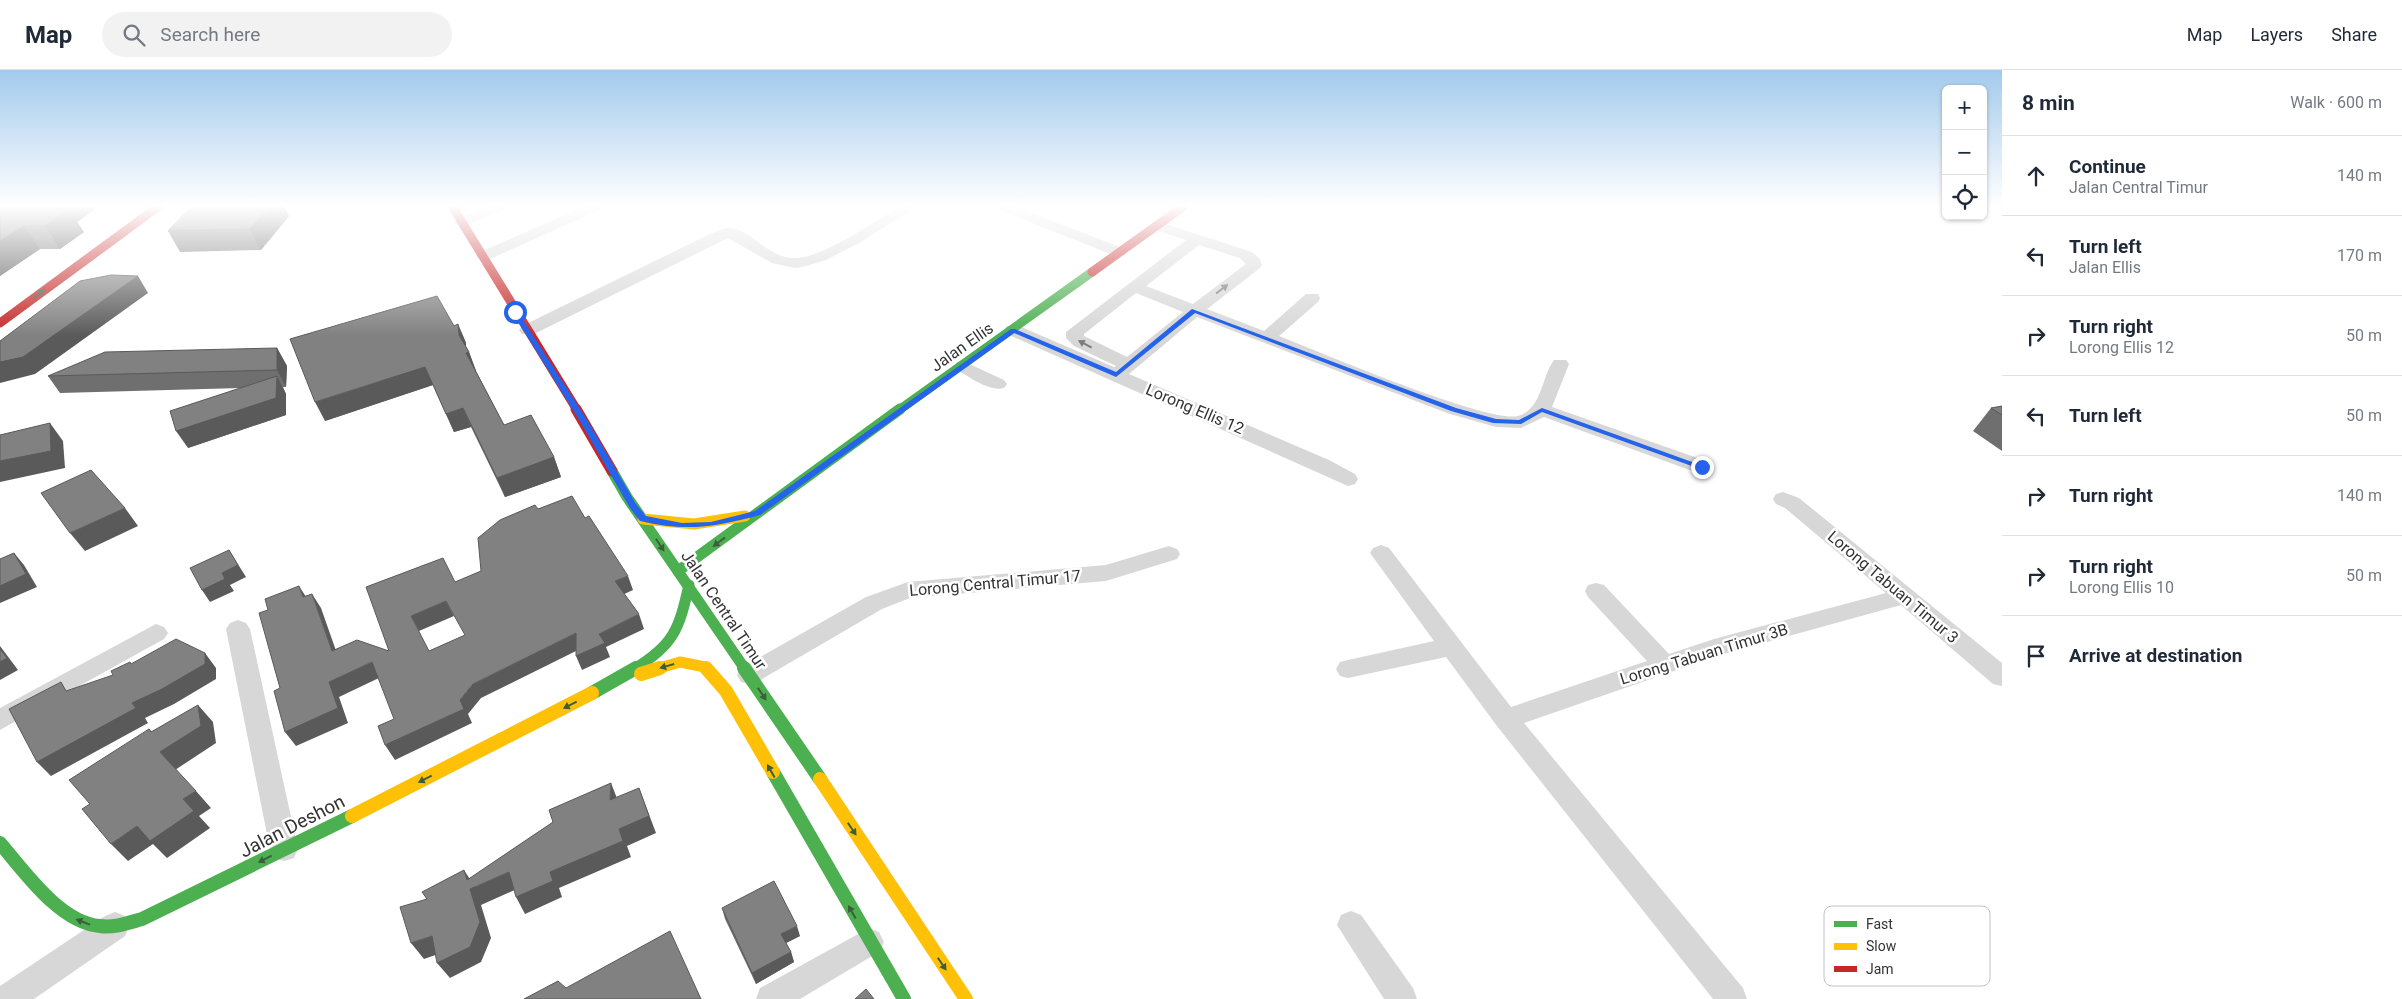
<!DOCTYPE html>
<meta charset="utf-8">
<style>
:root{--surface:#fff;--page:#f2f2f3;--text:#1f2937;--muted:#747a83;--line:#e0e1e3}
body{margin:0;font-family:Roboto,sans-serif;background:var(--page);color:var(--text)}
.controls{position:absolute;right:15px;top:15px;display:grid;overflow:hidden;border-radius:8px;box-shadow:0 1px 4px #0004}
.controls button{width:45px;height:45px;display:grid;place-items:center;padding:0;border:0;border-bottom:1px solid var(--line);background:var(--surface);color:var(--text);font:25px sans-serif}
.stop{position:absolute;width:15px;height:15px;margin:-11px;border:4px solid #2563eb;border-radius:50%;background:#fff}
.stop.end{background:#2563eb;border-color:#fff;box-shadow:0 1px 5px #0008}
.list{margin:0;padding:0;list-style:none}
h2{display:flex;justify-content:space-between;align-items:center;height:65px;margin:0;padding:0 20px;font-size:21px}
h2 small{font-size:16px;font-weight:400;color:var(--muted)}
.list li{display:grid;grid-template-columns:32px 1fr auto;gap:15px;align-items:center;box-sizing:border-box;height:80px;padding:0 20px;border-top:1px solid var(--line)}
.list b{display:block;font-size:19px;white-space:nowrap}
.list p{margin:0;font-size:16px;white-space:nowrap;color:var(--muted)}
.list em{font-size:16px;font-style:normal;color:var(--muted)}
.icon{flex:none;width:28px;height:28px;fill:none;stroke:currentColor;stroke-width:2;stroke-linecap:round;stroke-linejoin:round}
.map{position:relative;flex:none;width:2002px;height:929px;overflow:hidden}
header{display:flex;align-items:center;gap:30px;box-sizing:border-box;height:70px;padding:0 25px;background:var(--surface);border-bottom:1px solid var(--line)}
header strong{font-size:24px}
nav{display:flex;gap:28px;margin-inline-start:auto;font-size:18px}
.search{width:350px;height:45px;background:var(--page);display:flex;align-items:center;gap:12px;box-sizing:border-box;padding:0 18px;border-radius:28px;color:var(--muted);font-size:19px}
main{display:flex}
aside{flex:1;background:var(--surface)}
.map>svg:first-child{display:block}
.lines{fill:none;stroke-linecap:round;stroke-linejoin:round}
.street{fill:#d7d7d7;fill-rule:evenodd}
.fast-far2{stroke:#4caf50;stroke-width:9}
.fast-far1{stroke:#4caf50;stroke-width:11}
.fast{stroke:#4caf50;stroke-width:14}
.slow-far1{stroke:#ffc107;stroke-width:11}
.slow{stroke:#ffc107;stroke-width:14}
.jam-far1{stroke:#c62828;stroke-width:9}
.jam{stroke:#c62828;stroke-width:11}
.wall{fill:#6f6f6f}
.shaded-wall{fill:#5a5a5a}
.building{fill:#818181;stroke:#5a5a5a;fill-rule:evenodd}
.oneway{fill:#7d7d7d}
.oneway2{fill:#3c5e3d}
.route{fill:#2563eb}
.labels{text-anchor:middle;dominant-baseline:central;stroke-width:5;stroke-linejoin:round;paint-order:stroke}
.street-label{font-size:16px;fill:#333;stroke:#fff}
.near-street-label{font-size:19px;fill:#333;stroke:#fff}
.key{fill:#fff;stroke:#c2c2c2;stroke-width:1}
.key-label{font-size:14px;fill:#333}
</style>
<header>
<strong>Map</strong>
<div class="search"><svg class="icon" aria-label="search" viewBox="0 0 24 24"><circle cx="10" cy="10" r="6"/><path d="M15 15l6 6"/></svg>Search here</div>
<nav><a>Map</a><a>Layers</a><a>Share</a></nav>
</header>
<main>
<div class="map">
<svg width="2002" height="929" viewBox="0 0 2002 929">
<rect width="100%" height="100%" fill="#fff"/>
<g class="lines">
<g class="street">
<path d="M489 136H508L506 139 467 155H457L454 152 457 149Z"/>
<path d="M585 136H603L601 139 490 189 484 191 476 186 478 183Z"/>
<path d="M901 136H918L859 173 826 190 806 196 795 198 772 193 728 168 534 264H522L519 260 522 256 710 164C716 162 725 157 732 158 750 160 769 188 794 188 822 189 876 150 901 136Z"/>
<path d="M995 136H1014L1125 179 1127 182 1125 185H1113L997 139Z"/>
<path d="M1157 151 1252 182 1259 188 1262 195 1260 198 1207 239 1264 261 1306 224H1318L1320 228 1318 232 1279 266C1317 281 1489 354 1518 346 1542 339 1541 308 1554 290H1566L1569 294 1552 337 1709 392 1712 397 1709 402 1702 403 1695 402 1544 347 1521 358 1496 357 1447 343 1197 247 1129 304 1329 390 1355 404 1358 409 1355 414 1348 416 1007 264 1004 260 1007 256H1019L1114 297 1116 296 1074 276 1066 268V262L1186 170 1152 159 1149 156 1152 153ZM1199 175 1240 188 1246 194 1193 234 1146 216ZM1136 223 1183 242 1127 287 1084 266V264Z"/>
<path d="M963 291 1004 310 1007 314 1004 318C989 322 970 307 957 300L954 296 957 292Z"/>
<path d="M1783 422 1799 428 2002 593V616L1993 614 1901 535 1717 586 1524 653 1743 918 1747 929H1713L1497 656 1446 587 1348 608 1340 606 1336 599 1340 592 1348 590 1434 571 1370 483 1373 478 1381 475 1389 478 1511 637 1647 591 1588 527 1585 521 1588 515 1596 513 1604 515 1669 584 1714 569 1886 523 1785 438 1776 434 1773 429 1776 424Z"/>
<path d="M1169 476 1177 479 1180 484 1177 489 1106 511 910 528 882 539 757 612 749 614 741 612 737 605 741 598 866 527 908 512 1106 495Z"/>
<path d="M238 550 246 553 250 559 298 779 294 788 284 791 274 788 270 779 226 559 230 553Z"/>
<path d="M156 554 164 557 168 563 164 569 0 660V638Z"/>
<path d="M1351 841 1361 845 1413 918 1417 929H1384L1337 855 1341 845Z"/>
<path d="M115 842 125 846 129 856 125 866 34 929H0V916L105 846Z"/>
<path d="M869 858 879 862 884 872 879 882 800 929H756L760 918Z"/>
</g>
<path class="fast-far2" d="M899 340 1092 202"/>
<g class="fast-far1">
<path d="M612 401 627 427 745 599"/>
<path d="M678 501 900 339"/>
<path d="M634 599C674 575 679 559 689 515"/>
</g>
<g class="fast">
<path d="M744 598 820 709"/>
<path d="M592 623 636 598"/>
<path d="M773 702 904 929"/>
<path d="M0 773C24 801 60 853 100 856 114 858 128 853 142 849L352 746"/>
</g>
<g class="slow-far1">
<path d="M643 449 694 454 745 446"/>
<path d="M656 599 680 592 705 597 707 599"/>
</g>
<g class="slow">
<path d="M706 598 726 621 773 702"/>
<path d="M641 604 660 598"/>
<path d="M820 709 966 929"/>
<path d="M352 746 592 623"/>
</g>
<g class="jam-far1">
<path d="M452 136 577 340"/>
<path d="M1092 202 1184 136"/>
<path d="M0 253 159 136"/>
</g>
<path class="jam" d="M576 339 612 401"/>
</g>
<g class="wall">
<path d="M0 136H99L77 152 84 162 60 179H40L0 206Z"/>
<path d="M289 146 261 180 180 182 168 161Z"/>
<path d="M458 254 466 273V277L469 282 476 301 504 355 554 387 561 407 505 427 471 357 454 362 433 315 325 351 454 256Z"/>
<path d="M277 278 287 296 286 317H283L286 324V345L188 378 241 318 60 323 48 306Z"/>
<path d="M2002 336V381L1973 361 1991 338Z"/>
<path d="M722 838 800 866 786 873 791 882 794 892 756 914 725 849Z"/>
</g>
<g class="shaded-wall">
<path d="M53 136H99L77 152 84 162 60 179 45 156 48 139Z"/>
<path d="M270 136H284L289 146 261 180 250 159Z"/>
<path d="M24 156 40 179 0 206V171Z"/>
<path d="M138 206 148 223 35 304 0 313V292Z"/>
<path d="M458 254 466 273V283L459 265Z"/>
<path d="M277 278 287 296 286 317 277 300Z"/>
<path d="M469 282 476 301 474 302 466 283Z"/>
<path d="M425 297 433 315 325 351 315 332Z"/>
<path d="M277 306 286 324V345L188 378 176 361Z"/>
<path d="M463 338 471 357 454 362 446 344Z"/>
<path d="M50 353 63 371 65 398 0 412V391Z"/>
<path d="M554 387 561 407 505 427 497 408Z"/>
<path d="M125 438 138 456 85 481 70 463Z"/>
<path d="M229 480 246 507 230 515 234 521 210 532 202 520 222 503Z"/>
<path d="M14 483 24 495 37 517 0 533V516Z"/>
<path d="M628 506 633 520 620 526 615 511Z"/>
<path d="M299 516 308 530 303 527Z"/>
<path d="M312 524 321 538 341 595 332 581Z"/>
<path d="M446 531 454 546 419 561 411 546Z"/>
<path d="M639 544 644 559 606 577 610 587 582 600 576 586 599 564Z"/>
<path d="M576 563 582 578 481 628 468 644 472 653 395 690 385 675 460 630 473 614Z"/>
<path d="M0 576 18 600 0 610Z"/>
<path d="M205 583 216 598V609L174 634 145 648 148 653 51 706 37 692Z"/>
<path d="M372 592 381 607 339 627 348 653 296 676 285 662 329 612Z"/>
<path d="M198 635 213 652 216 673 175 700 160 682 149 659 165 677Z"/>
<path d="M611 713 618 731 610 730Z"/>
<path d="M639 718 656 763 627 776 631 787 559 818 562 827 525 844 516 827 550 802 619 759Z"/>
<path d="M196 721 211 738 199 746 210 758 167 788 153 774 128 791 111 774 137 756 183 729Z"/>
<path d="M464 800 475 817 509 802 519 818 481 835 491 868 481 892 450 908 437 893 467 810Z"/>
<path d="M797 856 800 866 784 874 781 864Z"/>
<path d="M432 866 444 882 424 889 411 873Z"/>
<path d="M791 882 794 892 756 914 752 903Z"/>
</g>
<g class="building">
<path d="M0 136H53L48 139H69L45 156H24L0 171Z"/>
<path d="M192 136H270L250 159 168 161Z"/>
<path d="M111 205 138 206 23 287 0 292V271L80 211Z"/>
<path d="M437 226 454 256 458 254 459 265 469 282 466 283 504 355 531 345 554 387 497 408 463 338 446 344 425 297 315 332 290 269Z"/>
<path d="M277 278V300L48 306 105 282Z"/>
<path d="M277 306 276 328 176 361 170 341Z"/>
<path d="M2002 336V345L1991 338Z"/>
<path d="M50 353 51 381 0 391V365Z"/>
<path d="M91 400 125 438 70 463 41 423Z"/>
<path d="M572 426 585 448 589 446 628 506 615 511 639 544 599 564 605 573 576 586V563L473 614 460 630 464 639 385 675 378 656 394 649 372 592 329 612 338 638 285 662 274 621 280 618 259 543 268 540 265 529 299 516 303 527 312 524 332 581 357 570 389 581 366 517 443 488 455 512 481 501 478 468 500 450 535 435 538 439ZM446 531 465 565 429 581 411 546Z"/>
<path d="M229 480 238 495 222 503 225 509 202 520 190 498Z"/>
<path d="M14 483 26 504 0 516V489Z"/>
<path d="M176 569 205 583V594L162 619 132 633 136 638 37 692 9 639 61 612 66 621 113 605 111 601 130 592 131 594Z"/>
<path d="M0 579 7 588 0 592Z"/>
<path d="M198 635 201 656 160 682 196 721 183 729 194 741 150 771 137 756 111 774 82 739 90 734 69 710 149 659 151 662Z"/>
<path d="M611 713 610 730 639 718 649 746 619 759 623 771 550 802 553 811 516 827 509 802 470 819 480 852 470 877 437 893 432 866 411 873 400 837 427 829 422 822 464 800 467 810 553 752 549 740Z"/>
<path d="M774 811 797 856 781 864 791 882 752 903 722 838Z"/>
<path d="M670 861 701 929H524L558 911 566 918Z"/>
<path d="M866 919 874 929H855Z"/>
</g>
<defs><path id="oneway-solid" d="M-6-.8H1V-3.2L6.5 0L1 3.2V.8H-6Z" transform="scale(1.25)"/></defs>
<g class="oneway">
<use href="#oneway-solid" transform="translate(1222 219) rotate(-37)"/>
<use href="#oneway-solid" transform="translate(1085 274) rotate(-152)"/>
</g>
<g class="oneway2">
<use href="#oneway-solid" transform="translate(39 224) rotate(-37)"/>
<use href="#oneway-solid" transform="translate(719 472) rotate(143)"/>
<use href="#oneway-solid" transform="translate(660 475) rotate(57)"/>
<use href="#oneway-solid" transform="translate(667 596) rotate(164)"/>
<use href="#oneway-solid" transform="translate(762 624) rotate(56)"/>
<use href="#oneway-solid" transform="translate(570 635) rotate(153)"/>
<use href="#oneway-solid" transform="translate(771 701) rotate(-119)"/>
<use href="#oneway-solid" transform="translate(425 709) rotate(153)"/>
<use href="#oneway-solid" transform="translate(852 759) rotate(56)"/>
<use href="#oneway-solid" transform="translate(265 789) rotate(153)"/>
<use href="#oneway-solid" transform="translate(852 842) rotate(-120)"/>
<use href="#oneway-solid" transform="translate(83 852) rotate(-159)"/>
<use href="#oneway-solid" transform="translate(942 894) rotate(56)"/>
</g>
<linearGradient id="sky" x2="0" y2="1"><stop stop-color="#a3caec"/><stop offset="0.51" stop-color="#fff"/><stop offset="1" stop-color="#fff" stop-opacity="0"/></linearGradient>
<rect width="2002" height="266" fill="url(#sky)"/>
<path class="route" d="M1192 239 1456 338 1496 349 1519 350 1542 338 1706 397 1700 399 1542 342 1521 354 1493 353 1451 341 1195 243 1116 307 1014 263 760 445C715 457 687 462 640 451L630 438 581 353 512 242 515 240 518 242 589 353 636 434 646 446 682 453 711 452 755 441 1011 259H1015L1116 302Z"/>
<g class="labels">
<g class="street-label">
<text transform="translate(962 277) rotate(-35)">Jalan Ellis</text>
<text transform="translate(1195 339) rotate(23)">Lorong Ellis 12</text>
<text transform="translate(995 513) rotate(-5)">Lorong Central Timur 17</text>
<text transform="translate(1893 517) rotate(40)">Lorong Tabuan Timur 3</text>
<text transform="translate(724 540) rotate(56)">Jalan Central Timur</text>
<text transform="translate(1704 584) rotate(-17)">Lorong Tabuan Timur 3B</text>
</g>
<g class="near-street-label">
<text transform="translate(292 756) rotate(-27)">Jalan Deshon</text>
</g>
</g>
<rect x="1824" y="836" width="166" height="80" rx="8" class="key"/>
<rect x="1834" y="851" width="23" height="6" fill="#4caf50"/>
<rect x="1834" y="873" width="23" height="7" fill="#ffc107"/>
<rect x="1834" y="896" width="23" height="6" fill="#c62828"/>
<g class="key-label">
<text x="1866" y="859">Fast</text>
<text x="1866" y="881">Slow</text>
<text x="1866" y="904">Jam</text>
</g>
</svg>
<div class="controls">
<button>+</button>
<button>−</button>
<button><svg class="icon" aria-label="locate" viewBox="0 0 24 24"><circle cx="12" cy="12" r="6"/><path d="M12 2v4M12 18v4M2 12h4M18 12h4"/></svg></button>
</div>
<div class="stop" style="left:515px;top:242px"></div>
<div class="stop end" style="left:1702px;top:397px"></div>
</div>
<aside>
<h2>8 min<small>Walk · 600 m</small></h2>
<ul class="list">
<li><svg class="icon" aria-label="ahead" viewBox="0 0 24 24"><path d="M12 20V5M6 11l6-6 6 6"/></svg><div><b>Continue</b><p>Jalan Central Timur</p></div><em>140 m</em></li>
<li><svg class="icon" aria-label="left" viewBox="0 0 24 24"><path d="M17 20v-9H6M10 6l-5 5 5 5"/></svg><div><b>Turn left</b><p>Jalan Ellis</p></div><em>170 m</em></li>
<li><svg class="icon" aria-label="right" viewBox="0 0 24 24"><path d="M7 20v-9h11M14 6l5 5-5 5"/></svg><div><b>Turn right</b><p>Lorong Ellis 12</p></div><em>50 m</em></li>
<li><svg class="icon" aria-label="left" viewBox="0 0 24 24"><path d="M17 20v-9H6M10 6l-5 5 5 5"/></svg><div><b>Turn left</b></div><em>50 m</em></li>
<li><svg class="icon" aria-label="right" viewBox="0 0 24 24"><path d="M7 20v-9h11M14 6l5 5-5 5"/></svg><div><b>Turn right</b></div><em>140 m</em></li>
<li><svg class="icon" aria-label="right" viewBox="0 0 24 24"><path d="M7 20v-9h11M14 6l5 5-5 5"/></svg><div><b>Turn right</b><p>Lorong Ellis 10</p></div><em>50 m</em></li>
<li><svg class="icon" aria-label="arrive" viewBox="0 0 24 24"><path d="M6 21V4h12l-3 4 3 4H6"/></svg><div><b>Arrive at destination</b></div></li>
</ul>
</aside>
</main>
